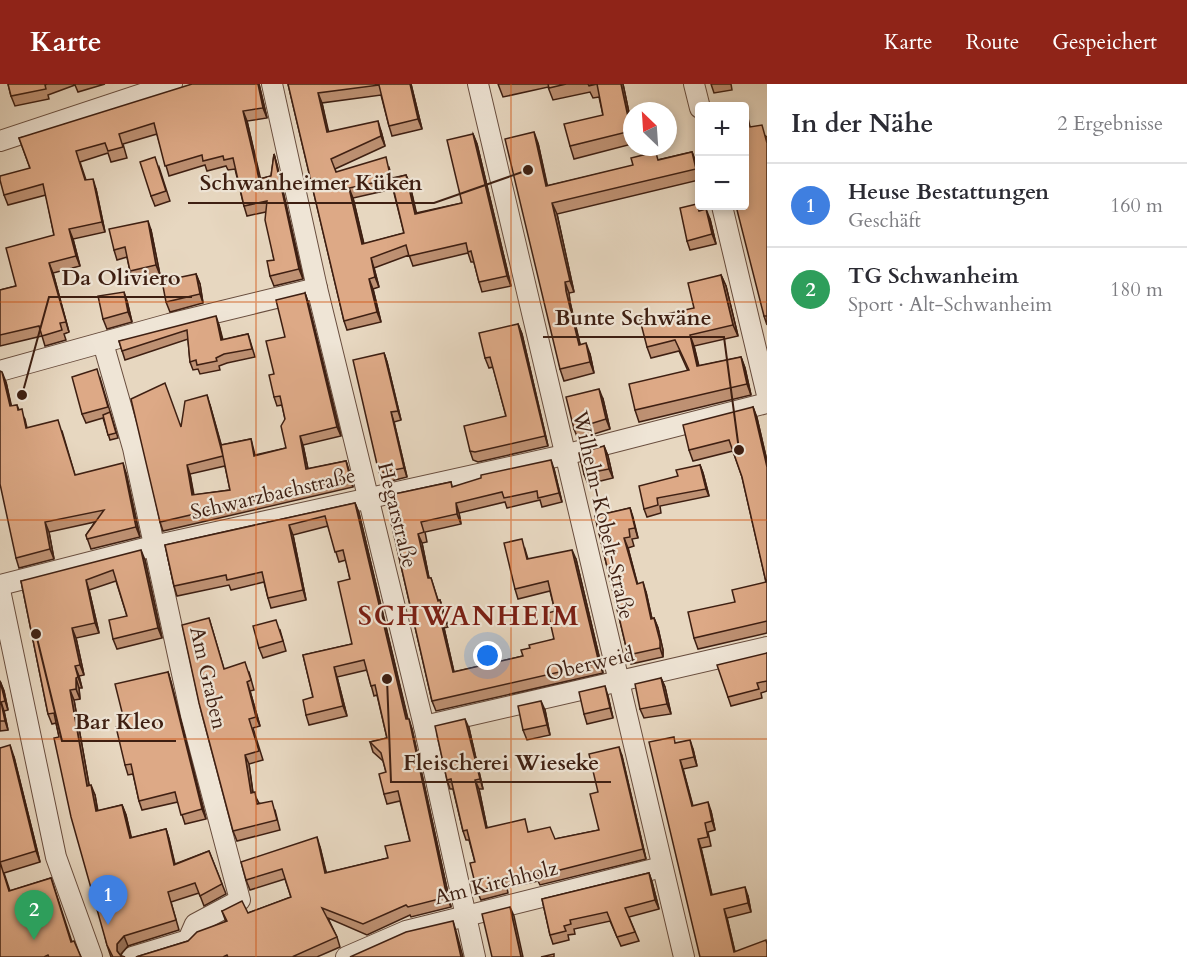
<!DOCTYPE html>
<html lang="de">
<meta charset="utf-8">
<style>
:root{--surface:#fff;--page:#f2f2f3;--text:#2b2b33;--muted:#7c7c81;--line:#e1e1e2;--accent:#8f2418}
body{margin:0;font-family:Cardo,serif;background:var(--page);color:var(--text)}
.controls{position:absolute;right:18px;top:18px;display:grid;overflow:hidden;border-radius:6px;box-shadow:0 3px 9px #0003}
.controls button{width:54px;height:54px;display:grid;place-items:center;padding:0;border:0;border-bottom:2px solid var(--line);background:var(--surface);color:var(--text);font:30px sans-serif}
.compass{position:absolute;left:623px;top:18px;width:54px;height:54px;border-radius:50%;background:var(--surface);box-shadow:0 3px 9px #0003;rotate:335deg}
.you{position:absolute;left:488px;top:572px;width:21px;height:21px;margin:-15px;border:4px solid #fff;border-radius:50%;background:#1a73e8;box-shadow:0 0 0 9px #1a73e833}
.badge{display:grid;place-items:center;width:39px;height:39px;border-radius:50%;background:var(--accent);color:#fff;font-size:20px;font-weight:700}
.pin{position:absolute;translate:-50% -50px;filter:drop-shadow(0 2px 3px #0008)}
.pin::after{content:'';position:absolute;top:32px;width:21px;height:18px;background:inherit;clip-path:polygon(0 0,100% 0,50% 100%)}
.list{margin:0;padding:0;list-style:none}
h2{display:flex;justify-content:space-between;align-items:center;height:78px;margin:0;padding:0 24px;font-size:26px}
h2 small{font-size:20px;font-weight:400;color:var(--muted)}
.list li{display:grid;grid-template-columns:39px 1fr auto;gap:18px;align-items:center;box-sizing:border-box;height:84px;padding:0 24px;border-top:2px solid var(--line)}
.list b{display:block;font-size:22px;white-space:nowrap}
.list p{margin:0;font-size:20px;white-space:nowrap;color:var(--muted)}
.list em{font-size:20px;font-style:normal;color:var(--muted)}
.map{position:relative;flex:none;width:767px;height:873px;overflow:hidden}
header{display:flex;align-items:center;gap:36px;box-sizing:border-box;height:84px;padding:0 30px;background:var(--accent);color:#fff}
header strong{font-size:28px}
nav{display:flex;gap:33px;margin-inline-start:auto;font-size:21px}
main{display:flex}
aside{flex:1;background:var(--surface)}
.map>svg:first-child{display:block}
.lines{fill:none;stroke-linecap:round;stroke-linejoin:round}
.minor-casing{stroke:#684d3e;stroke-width:22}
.minor{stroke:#efe5d6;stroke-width:20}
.wall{fill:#be9173;stroke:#3e1f12;stroke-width:1.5;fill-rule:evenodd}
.shaded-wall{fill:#9b765e;stroke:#3e1f12;stroke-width:1.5}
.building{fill:#dda986;stroke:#3e1f12;stroke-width:1.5;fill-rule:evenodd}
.grid{fill:none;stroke:#ce500d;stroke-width:1.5;stroke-opacity:0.55}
.labels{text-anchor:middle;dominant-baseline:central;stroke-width:4.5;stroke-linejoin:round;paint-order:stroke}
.street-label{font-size:21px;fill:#3e1f12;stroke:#efe5d6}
.district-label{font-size:27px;font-weight:bold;letter-spacing:1.5px;fill:#7a1f14;stroke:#efe5d6}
.leader{fill:none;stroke:#3e1f12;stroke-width:2}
.callout-dot{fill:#3e1f12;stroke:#efe5d6;stroke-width:2}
.callout-label{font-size:22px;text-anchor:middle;font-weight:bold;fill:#3e1f12;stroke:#efe5d6;stroke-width:4.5;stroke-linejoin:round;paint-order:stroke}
</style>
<header>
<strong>Karte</strong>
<nav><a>Karte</a><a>Route</a><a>Gespeichert</a></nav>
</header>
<main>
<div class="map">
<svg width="767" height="873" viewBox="0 0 767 873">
<rect width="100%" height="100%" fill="#e7d7c0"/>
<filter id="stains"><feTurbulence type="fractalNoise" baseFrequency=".00333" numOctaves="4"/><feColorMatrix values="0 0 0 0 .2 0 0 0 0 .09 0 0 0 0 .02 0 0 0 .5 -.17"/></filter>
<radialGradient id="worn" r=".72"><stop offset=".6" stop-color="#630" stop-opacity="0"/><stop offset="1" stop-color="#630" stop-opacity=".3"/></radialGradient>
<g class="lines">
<defs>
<g id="minor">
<path d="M272 0 317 204 424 642 475 873"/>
<path d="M478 0 684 873"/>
<path d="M694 0 700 24"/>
<path d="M0 57 172 0"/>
<path d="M722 122 767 311"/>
<path d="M103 259 133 364 191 631 240 816 195 840 188 856 132 873"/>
<path d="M0 287 169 240 317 204"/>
<path d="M0 501 153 462 564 371 767 319"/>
<path d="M0 506 56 773 92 873"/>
<path d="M424 642 767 563"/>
<path d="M346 873 406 847 662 783"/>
</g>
</defs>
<use href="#minor" class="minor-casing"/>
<use href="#minor" class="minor"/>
</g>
<g class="wall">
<path d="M8 0H105L78 8 75 1 48 11 49 15 15 22 11 12Z"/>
<path d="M259 0 267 34 247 37 260 95 271 92 274 70 277 81 303 195 274 202 270 192 274 176 266 128 247 132 244 122 235 85 228 86 226 82 207 87 205 81 169 92 157 50 123 60 127 74 111 78 108 69 80 78 86 96 96 105 105 148 73 155 80 182 53 189 69 248 64 250 66 256 45 262 42 252 0 262V206L16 202 54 151 46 111 8 121 4 111 30 84 19 54Z"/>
<path d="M288 0H411L422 45 392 52 389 42 381 11 322 19 328 48 381 47 385 62 335 85 336 88 389 83 392 94 406 91 410 101 416 129 462 119 473 50 477 60 511 202 482 208 479 198 474 178H471L468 169 413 182 409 171 374 184 379 203 373 205 381 238 347 246 344 237ZM393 105 404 149 364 160 353 114Z"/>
<path d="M498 0H623L632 43V60L574 75 570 62 603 31 599 13 593 14 590 8 553 16 548 3 503 13Z"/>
<path d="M711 0H731L732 6 714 9Z"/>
<path d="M751 43 767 53V241L764 232Z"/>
<path d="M538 59 547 102 692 68 696 79 699 92V96L557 130 574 208 569 209 570 218 580 261 590 270 594 289 564 297 560 285Z"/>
<path d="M159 83 170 117 155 122 151 112Z"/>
<path d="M699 126 710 135 716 160 690 166 687 157Z"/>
<path d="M151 146 160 191 133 196 130 187 127 173 117 176 114 166Z"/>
<path d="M196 190 200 200 203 219 170 228 166 218Z"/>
<path d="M721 191 726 202 738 252 694 262 699 282 741 273 745 284 751 311 639 338 635 326 688 287 679 267 651 274 647 263 694 224Z"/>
<path d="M305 209 308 218 341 352 303 361 308 385 346 377 353 403 163 447 160 438 181 343 210 321 221 361 251 355 255 371 286 364 285 335 282 321 277 322 274 313V290L285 253ZM225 382 230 406 194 411 190 390Z"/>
<path d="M127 217 132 238 107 245 103 235Z"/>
<path d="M518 240 522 250 548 362 478 378 473 376 470 367 506 332 493 283 489 284 485 274Z"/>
<path d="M219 241 223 256 248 250 255 273 227 279 219 282 220 286 200 290 198 285 193 286 190 278 188 255 125 276 119 257Z"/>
<path d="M384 269 387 278 401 336 394 338 407 393 383 399 379 389Z"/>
<path d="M100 294 118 354 110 356 103 334 86 339 82 330Z"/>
<path d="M6 298 11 322 17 321 19 326 25 335 27 344 62 347 75 391 126 389 140 453 91 465 86 451 95 438 49 448 54 475 19 484 16 474Z"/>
<path d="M603 315 610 345 578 355 574 345Z"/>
<path d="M753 323 757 334 767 377V549L698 565 694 554 735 518 766 498 742 393 733 367 693 377 689 366Z"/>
<path d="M604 362 608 372 613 394 588 400 584 390Z"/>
<path d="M700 381 703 389 709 412 660 422 661 429 647 433 644 425Z"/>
<path d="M554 385 562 418 542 423 540 416 507 424 505 418 459 429 461 440 425 448 427 458 422 459 429 494H431L438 516H440L443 526 448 543 444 544 454 588 523 572 530 564 554 555 555 527 550 507 518 515 515 505 525 465 528 475H576L603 589 436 627 432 617 385 412 451 398 452 403Z"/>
<path d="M355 419 359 429 408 635 412 645 451 823 411 833 410 831 367 851 328 834 337 853 340 863 317 873H136L188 857 226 838 222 827 248 829 291 813 285 795 250 806 246 796 320 763 326 789 388 774 410 757 400 717 387 720 384 710 386 688 383 677 373 668 370 658 387 654 377 611 374 612 367 586 337 593 347 632 309 641 306 631 313 613 303 571 352 560 350 495 346 476 339 478 328 442 293 451 306 516 271 524 268 514 264 498 231 506 229 501 177 512 174 502 165 461Z"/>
<path d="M630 424 638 454 632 455 634 462 628 464 637 499 646 508 652 535 654 534 658 544 663 566V573L631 580 628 571 595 432Z"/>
<path d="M145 476 162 554 117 565 113 555 127 532 116 497 89 506 99 549 76 554 84 591 79 592 82 604H79L80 615 74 616 89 701 95 711 98 727 122 721 126 731 131 754 166 745 169 755 175 780 209 767 226 810 204 822 199 809 171 818 179 846 128 862 121 870V872L125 873H111L107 861 56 639 52 640 48 630 21 497Z"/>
<path d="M209 534 224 585 249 588 254 606 250 607 260 642 253 644 263 676 249 680 253 708 259 719 275 726 280 746 237 757 233 747Z"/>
<path d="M280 546 286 567 263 574 259 564Z"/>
<path d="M767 569V607L761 609 762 614 731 622 728 613Z"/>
<path d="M168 588 171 598 206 735 185 740 178 718 142 726 139 717 133 690 128 691 125 681V640Z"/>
<path d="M661 594 665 603 671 630 644 634 640 625Z"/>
<path d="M0 597 4 607 8 626 4 627 8 646 0 647Z"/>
<path d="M608 612 613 634 587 640 584 630Z"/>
<path d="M545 626 550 651 527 656 523 646Z"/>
<path d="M469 644 483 705H479L487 744 529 748 555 755 599 746 598 708 622 672 646 775 540 801 538 797 507 804 508 809 481 816 477 807 475 778 469 756H466L463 747 453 705H450L447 696Z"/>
<path d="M676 659 693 665 697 682 683 685 693 722 711 727 715 746 708 748 711 762 701 764 712 811 748 812 751 828 727 834 735 868 767 873H700Z"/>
<path d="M0 664 14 673 40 778 4 789 10 807 51 794 72 858 81 873H0Z"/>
<path d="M649 789 652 798 659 825 629 833 639 857 621 862 610 837 574 845 575 850 568 851 569 856 553 860 550 851 542 815Z"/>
</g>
<g class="shaded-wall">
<path d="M258 0H259L267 34 263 24Z"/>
<path d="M410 0H411L422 45 418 35Z"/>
<path d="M621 0H623L632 43V50Z"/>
<path d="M318 9 322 19 331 58 327 48Z"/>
<path d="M243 27 247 37 263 105 259 95Z"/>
<path d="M378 37 381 47 385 62 381 52Z"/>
<path d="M534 48 538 59 550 113 546 102Z"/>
<path d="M473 50 477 60 511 202 507 192Z"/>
<path d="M692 68 696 79 699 93 696 85Z"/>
<path d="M274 70 277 81 303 195 299 185Z"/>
<path d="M406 91 410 101 419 140 415 130Z"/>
<path d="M93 95 96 105 105 148 102 138Z"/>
<path d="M349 104 353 114 366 170 362 160Z"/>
<path d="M552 119 557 130 574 208 570 197Z"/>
<path d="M706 125 710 135 716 160 712 150Z"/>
<path d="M148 137 151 146 160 191 156 181Z"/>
<path d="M69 145 73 155 80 182 76 172Z"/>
<path d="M371 174 374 184 379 203 375 193Z"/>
<path d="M49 179 53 189 69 248 66 238Z"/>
<path d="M196 190 200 200 203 219 200 210Z"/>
<path d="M721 191 726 202 738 252 733 241Z"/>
<path d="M369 195 373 205 381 238 377 228Z"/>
<path d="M565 198 569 209 570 218 583 272 579 261 566 207Z"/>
<path d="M124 208 127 217 132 238 128 228Z"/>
<path d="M305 209 308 218 341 352 337 343Z"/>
<path d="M216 232 219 241 224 264 221 256Z"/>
<path d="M518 240 522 250 548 362 545 352Z"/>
<path d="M690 251 694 262 701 293 697 282Z"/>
<path d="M586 259 590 270 594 289 590 278Z"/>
<path d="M384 269 387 278 401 336 398 327Z"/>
<path d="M741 273 745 284 751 311 747 300Z"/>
<path d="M2 288 6 298 14 333 10 322Z"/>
<path d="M599 305 603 315 610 345 606 335Z"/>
<path d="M207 311 210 321 227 381 223 372Z"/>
<path d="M753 323 757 334 767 377V383Z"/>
<path d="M391 328 394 338 407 393 404 384Z"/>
<path d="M300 352 303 361 310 395 306 385Z"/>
<path d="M604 362 608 372 613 394 609 385Z"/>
<path d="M551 376 554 385 562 418 559 409Z"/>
<path d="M346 377 349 386 353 403 350 394Z"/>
<path d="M123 379 126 389 140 453 136 443Z"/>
<path d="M187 381 190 390 195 421 192 411Z"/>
<path d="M700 381 703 389 709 412 706 405Z"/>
<path d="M355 419 359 429 410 645 406 635Z"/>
<path d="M456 419 459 429 461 440 457 430Z"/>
<path d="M630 424 633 433 638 454 635 444Z"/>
<path d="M45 438 49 448 54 475 50 465Z"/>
<path d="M289 441 293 451 306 516 303 506Z"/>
<path d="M418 450 422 459 431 504 428 494Z"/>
<path d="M624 454 628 464 640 509 637 500Z"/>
<path d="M141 466 145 476 162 554 158 544Z"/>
<path d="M572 466 576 475 603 589 599 579Z"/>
<path d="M86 496 89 506 99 549 95 539Z"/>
<path d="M643 498 646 508 654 544 651 535Z"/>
<path d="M440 516 443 526 448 543 444 533Z"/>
<path d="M440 534 444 544 456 597 453 588Z"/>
<path d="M654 534 658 544 663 566V573L660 564Z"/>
<path d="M72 544 76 554 84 591 80 581Z"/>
<path d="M75 582 79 592 82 604 78 593Z"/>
<path d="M334 583 337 593 347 632 343 622Z"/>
<path d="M168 588 171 598 206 735 202 725Z"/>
<path d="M76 594 79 604 80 615 76 605Z"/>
<path d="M661 594 665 603 671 630 667 620Z"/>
<path d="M0 597 4 607 8 626 5 617Z"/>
<path d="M247 598 250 607 260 642 256 633Z"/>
<path d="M605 602 608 612 613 634 610 624Z"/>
<path d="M70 606 74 616 91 712 87 702Z"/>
<path d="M541 617 545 626 550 651 547 641Z"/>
<path d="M1 618 4 627 8 646 5 637Z"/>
<path d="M409 635 412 645 451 823 447 813Z"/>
<path d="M465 635 469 644 483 705 480 695Z"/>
<path d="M690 656 693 665 697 682 694 673Z"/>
<path d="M10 661 14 673 40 778 36 767Z"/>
<path d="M619 663 622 672 646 775 643 765Z"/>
<path d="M245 671 249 680 254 718 251 709Z"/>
<path d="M680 676 683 685 695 731 692 722Z"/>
<path d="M475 696 479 705 489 754 486 744Z"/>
<path d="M91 701 95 711 99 737 96 727Z"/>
<path d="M708 718 711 727 715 746 712 737Z"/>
<path d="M122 721 126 731 134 764 130 754Z"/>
<path d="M166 745 169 755 177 791 174 781Z"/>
<path d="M317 753 320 763 329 799 325 789Z"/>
<path d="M698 755 701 764 714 820 711 811Z"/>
<path d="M649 789 652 798 659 825 655 816Z"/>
<path d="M745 803 748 812 751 828 748 819Z"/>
<path d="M510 823 514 832 523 873H521Z"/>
<path d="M724 825 727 834 736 873 734 868Z"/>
<path d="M453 837 456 847 463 873H461Z"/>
<path d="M124 852 128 862 121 870V873L117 867V860Z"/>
</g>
<g class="building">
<path d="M8 0H47L45 1 46 5 11 12Z"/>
<path d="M192 0H258L263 24 243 27 259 95 271 92 274 70 299 185 270 192 267 177 274 176 265 136 267 117 244 122 233 74 224 76 223 72 203 77 202 71 165 82 154 39 119 50 123 63 108 67 105 59 76 67 85 96 93 95 102 138 69 145 76 172 49 179 66 238 60 239 62 246 42 252 39 242 0 251V206L16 202 6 164 54 151 43 100 4 111 0 96V92L30 84 19 54Z"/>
<path d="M288 0H410L418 35 389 42 379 1 318 9 327 48 378 37 381 52 331 75 336 88 386 73 391 95 406 91 415 130 462 119 447 56 473 50 507 192 479 198 471 167 468 168 466 159 409 172 406 161 371 174 375 193 369 195 377 228 344 237ZM391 95 404 149 362 160 349 104Z"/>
<path d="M548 0H566L549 4Z"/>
<path d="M588 0H621L631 47 570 62 564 40 603 31 597 0 589 2Z"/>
<path d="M748 34 750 43 762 41 767 59V232H764L736 122H744V35Z"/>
<path d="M534 48 546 102 633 81 631 74 647 70 656 69 658 76 692 68 696 85 552 119 570 197 565 198 566 207 579 261 586 259 590 278 560 285 505 55Z"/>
<path d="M155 73 166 107 151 112 140 78Z"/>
<path d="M697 120 699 127 706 125 712 150 687 157 680 124Z"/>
<path d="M148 137 156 181 130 187 125 163 114 166 109 145Z"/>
<path d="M196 190 200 210 166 218 162 197Z"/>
<path d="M721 191 733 241 690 251 697 282 741 273 747 300 635 326 629 300 689 286 675 256 647 263 640 236 694 224 688 199Z"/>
<path d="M124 208 128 228 103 235 98 212Z"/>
<path d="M305 209 337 343 300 352 306 385 346 377 350 394 160 438 131 315 165 299 181 343 185 317 207 311 223 372 221 361 251 355 254 372 286 364 281 342 285 335 280 312 274 313 269 291 274 290 266 257 285 253 276 216ZM223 372 230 406 192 411 187 381Z"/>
<path d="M216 232 221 256 248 250 252 265 224 270 216 274 217 277 197 281 196 276 190 278 187 246 122 267 119 257Z"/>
<path d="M518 240 545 352 475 368 470 367 464 342 506 332 490 273 485 274 479 249Z"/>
<path d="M384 269 398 327 391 328 404 384 379 389 353 276Z"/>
<path d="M97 285 108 323 82 330 72 293Z"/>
<path d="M0 287 2 288 10 322 17 321 18 326 22 325 26 344 58 336 75 391 123 379 136 443 87 455 86 451 104 426 45 438 50 465 16 474 0 400Z"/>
<path d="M599 305 606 335 574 345 566 313Z"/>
<path d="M753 323 767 383V537L694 554 688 528 735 518 732 506 766 498 742 393 729 356 689 366 683 341Z"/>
<path d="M110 328 116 349 108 351 103 331Z"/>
<path d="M604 362 609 385 584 390 579 369Z"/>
<path d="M551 376 559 409 538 414 537 407 504 414 502 408 456 419 457 430 421 438 424 448 418 450 428 494H431L438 517 440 516 444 533 440 534 453 588 523 572 521 566 530 564 529 561 554 555 548 529 555 527 548 497 515 505 504 459 522 455 527 475 572 466 599 579 432 617 385 412 451 398 452 403 481 394V391Z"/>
<path d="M700 381 706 405 657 414 658 421 644 425 639 402 678 392 676 386Z"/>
<path d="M355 419 406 635H409L447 813 408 823 406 821 363 840 322 824 337 853 294 872 296 873H228L227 871 223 873H136L188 857 197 848 227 837 222 827 242 817 248 829 291 813 282 785 246 796 241 778 317 753 325 789 388 774 385 762 410 757 398 707 384 710 379 690 386 688 381 669 370 658 387 654 375 601 371 602 364 576 334 583 343 622 306 631 303 616 313 613 303 571 352 560 338 498 350 495 343 466 335 468 325 432 289 441 303 506 268 514 262 488 227 496 226 491 174 502 165 461Z"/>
<path d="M630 424 635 444 629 445 630 453 624 454 637 500 643 498 651 535 654 534 660 557V564L628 571 595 432Z"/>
<path d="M141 466 158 544 113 555 109 536 127 532 113 486 86 496 95 539 72 544 80 581 75 582 78 593 76 594V605L70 606 87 702 91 701 96 727 122 721 130 754 166 745 174 781 209 767 222 800 200 812 195 799 168 808 176 836 124 852 117 860V867L121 872 125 873H113L107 861 71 733 54 654 59 653 54 629 48 630 21 497Z"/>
<path d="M209 534 224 585 245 578 251 596 247 598 256 633 249 635 259 667 245 671 251 709 255 708 257 720 272 717 277 736 233 747 199 619 182 541Z"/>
<path d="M276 536 283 557 259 564 253 542Z"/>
<path d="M767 569V597L757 599 759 605 728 613 717 581Z"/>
<path d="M168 588 202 725 181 731 175 708 139 717 131 680 125 681 116 643 125 640 115 600Z"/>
<path d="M661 594 667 620 640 625 635 600Z"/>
<path d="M0 597 5 617 1 618 5 637H0Z"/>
<path d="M605 602 610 624 584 630 579 608Z"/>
<path d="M541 617 547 641 523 646 518 622Z"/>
<path d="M465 635 480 695 475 696 486 744 525 735 528 748 550 743 555 755 599 746 590 710 598 708 589 670 619 663 643 765 536 792 535 787 504 795 505 800 477 807 470 779 475 778 467 746 463 747 451 695 447 696 435 642Z"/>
<path d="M674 653 675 659 690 656 694 673 680 676 692 722 708 718 712 737 705 739 708 753 698 755 711 811 745 803 748 819 724 825 734 868 766 856 767 860V873H700L649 658Z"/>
<path d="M10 661 36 767 0 778 9 807 51 794 71 858 74 857 81 873H49L48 871 44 873H0V664Z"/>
<path d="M649 789 655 816 625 824 635 848 617 853 607 828 570 836 571 840 564 842 566 847 550 851 542 815Z"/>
<path d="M510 823 521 873H492L482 830Z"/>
<path d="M453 837 461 873H350L406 848Z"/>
<path d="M554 870V873H541Z"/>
</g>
<path class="grid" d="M256 0V873M511 0V873M0 218H767M0 436H767M0 655H767"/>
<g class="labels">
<g class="street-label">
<text transform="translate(273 410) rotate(-13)">Schwarzbachstraße</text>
<text transform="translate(397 431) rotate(76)">Hegarstraße</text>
<text transform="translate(603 431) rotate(77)">Wilhelm-Kobelt-Straße</text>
<text transform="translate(590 580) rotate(-13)">Oberweid</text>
<text transform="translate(208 594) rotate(77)">Am Graben</text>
<text transform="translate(496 799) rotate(-14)">Am Kirchholz</text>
</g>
<g class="district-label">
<text x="469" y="532">SCHWANHEIM</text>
</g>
</g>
<path class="leader" d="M528 86L434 119H188M22 311L49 213H192M739 366L724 253H543M36 550L62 657H176M387 595L391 698H611"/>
<g class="callout-dot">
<circle cx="528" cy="86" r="6"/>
<circle cx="22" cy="311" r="6"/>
<circle cx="739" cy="366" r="6"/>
<circle cx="36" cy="550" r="6"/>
<circle cx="387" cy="595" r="6"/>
</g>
<g class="callout-label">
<text x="311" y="106">Schwanheimer Küken</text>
<text x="121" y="201">Da Oliviero</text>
<text x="633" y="241">Bunte Schwäne</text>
<text x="119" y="645">Bar Kleo</text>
<text x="501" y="686">Fleischerei Wieseke</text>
</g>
<rect width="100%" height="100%" filter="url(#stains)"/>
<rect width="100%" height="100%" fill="url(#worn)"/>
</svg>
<div class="controls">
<button>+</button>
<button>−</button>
</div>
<svg class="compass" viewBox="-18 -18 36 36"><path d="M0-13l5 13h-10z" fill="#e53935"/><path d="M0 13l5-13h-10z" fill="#7c7c81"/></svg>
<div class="you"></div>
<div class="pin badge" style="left:108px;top:841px;background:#3f7fe0">1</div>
<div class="pin badge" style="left:34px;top:856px;background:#2e9e5b">2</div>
</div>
<aside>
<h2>In der Nähe<small>2 Ergebnisse</small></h2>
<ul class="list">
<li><span class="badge" style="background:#3f7fe0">1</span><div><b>Heuse Bestattungen</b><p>Geschäft</p></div><em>160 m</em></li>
<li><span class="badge" style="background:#2e9e5b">2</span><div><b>TG Schwanheim</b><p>Sport · Alt-Schwanheim</p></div><em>180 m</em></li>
</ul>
</aside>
</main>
